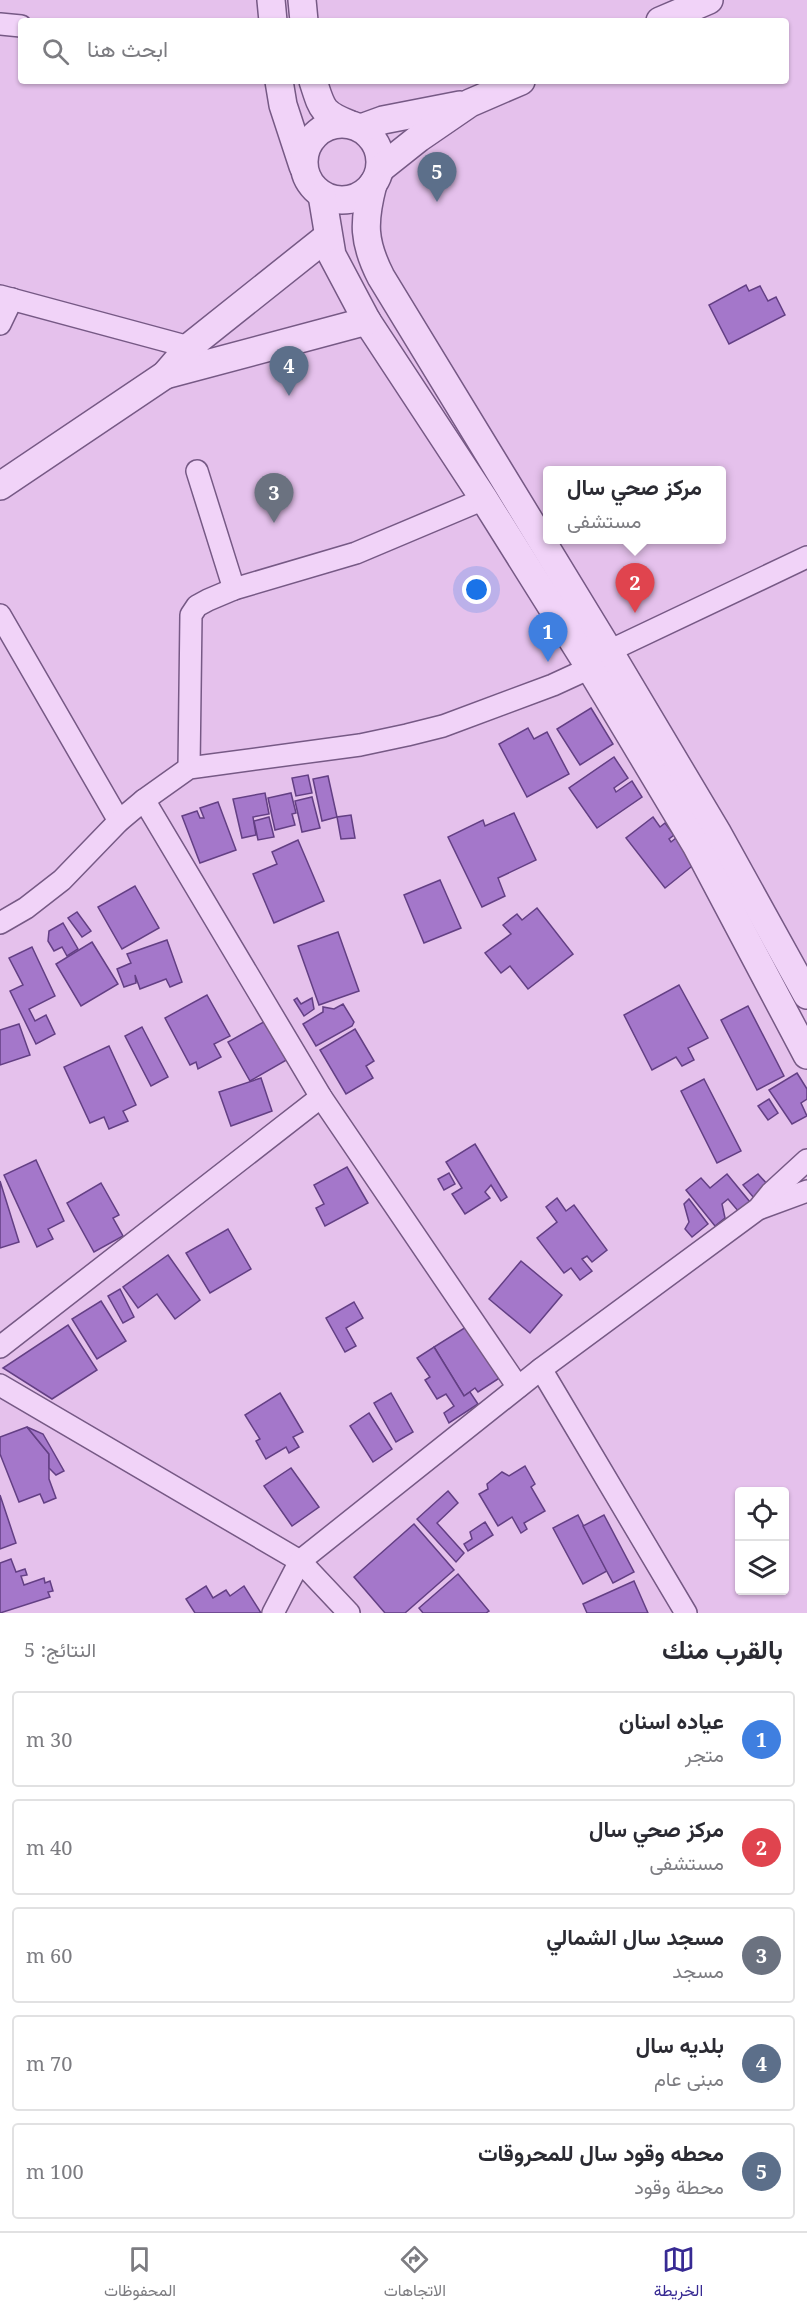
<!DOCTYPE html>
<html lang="ar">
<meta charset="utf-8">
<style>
:root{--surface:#fff;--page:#f2f2f3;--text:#2b2b33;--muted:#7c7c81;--line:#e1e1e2;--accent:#372a93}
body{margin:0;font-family:"Noto Serif",Vazirmatn,serif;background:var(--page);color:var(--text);direction:rtl}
.controls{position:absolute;right:18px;bottom:18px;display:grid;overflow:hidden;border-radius:6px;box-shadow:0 2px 4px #0004}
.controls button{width:54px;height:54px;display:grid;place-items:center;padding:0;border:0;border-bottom:2px solid var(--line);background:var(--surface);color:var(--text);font:30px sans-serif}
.you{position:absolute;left:477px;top:590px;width:21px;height:21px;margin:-15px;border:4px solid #fff;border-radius:50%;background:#1a73e8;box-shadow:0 0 0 9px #1a73e833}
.badge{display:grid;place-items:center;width:39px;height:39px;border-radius:50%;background:var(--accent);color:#fff;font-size:20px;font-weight:700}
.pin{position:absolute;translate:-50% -50px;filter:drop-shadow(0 2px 3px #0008)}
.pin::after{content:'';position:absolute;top:32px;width:21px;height:18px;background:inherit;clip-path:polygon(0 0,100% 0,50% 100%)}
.popup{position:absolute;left:543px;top:466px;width:183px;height:78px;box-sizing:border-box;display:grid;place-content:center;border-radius:6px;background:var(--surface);filter:drop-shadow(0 2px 4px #0005);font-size:20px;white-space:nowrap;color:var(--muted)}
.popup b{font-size:22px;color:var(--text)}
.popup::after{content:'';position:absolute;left:50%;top:100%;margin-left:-12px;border:12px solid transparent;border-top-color:var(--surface)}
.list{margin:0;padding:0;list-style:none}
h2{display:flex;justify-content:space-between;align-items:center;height:78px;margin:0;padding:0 24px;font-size:26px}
h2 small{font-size:20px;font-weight:400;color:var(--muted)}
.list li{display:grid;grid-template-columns:39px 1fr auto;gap:18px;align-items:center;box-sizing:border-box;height:96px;margin:0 12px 12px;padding:0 12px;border:2px solid var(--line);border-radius:6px}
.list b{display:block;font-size:22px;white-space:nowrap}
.list p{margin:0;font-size:20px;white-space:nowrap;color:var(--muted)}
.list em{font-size:20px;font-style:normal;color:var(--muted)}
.icon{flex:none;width:33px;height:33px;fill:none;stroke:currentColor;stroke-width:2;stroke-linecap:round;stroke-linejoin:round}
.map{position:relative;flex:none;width:807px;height:1613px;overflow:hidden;direction:ltr}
.search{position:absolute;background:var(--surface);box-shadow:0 2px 4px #0004;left:18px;right:18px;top:18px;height:66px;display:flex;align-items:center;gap:15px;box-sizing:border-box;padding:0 21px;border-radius:6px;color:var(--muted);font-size:22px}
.sheet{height:618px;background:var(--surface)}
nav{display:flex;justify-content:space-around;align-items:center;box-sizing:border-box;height:84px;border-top:2px solid var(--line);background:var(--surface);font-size:16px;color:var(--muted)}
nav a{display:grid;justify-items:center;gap:3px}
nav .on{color:var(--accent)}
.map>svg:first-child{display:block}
.building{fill:#a477ca;stroke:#633f84;stroke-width:1.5}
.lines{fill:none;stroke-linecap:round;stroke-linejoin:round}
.minor-casing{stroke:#765985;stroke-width:24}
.tertiary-casing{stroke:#765985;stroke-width:30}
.minor{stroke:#f1d3f8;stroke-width:21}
.tertiary{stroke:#f1d3f8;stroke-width:27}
</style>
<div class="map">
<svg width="807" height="1613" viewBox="0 0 807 1613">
<rect width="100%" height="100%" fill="#e5c1ec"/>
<g class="building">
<path d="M746 285 749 291 760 286 768 301 776 297 785 315 729 344 709 305Z"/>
<path d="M591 708 613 744 580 765 557 729Z"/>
<path d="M528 728 534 739 547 732 569 774 527 797 499 744Z"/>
<path d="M614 757 628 778 614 788 616 792 632 781 642 797 597 828 569 788Z"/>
<path d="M308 775 312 793 296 796 292 778Z"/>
<path d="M328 776 337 817 322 821 313 779Z"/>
<path d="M265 793 269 814 253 817 256 835 242 838 233 799Z"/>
<path d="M291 793 296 813 292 814 295 825 275 830 268 798Z"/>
<path d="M312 797 320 828 302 832 295 801Z"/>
<path d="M218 802 236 850 200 863 182 816 197 811 200 818H204L200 808Z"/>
<path d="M514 813 536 860 498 878 505 896 482 907 448 837 483 820 485 826Z"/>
<path d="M351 815 355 838 341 839 337 817Z"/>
<path d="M269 817 274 837 258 840 254 821Z"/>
<path d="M653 817 660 827 665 823 674 835 669 839 671 842 676 838 696 863 665 888 626 838Z"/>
<path d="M298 840 324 901 274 923 253 874 277 864 272 852Z"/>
<path d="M440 880 461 928 424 943 404 895Z"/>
<path d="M135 886 159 928 122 949 98 907Z"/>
<path d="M537 908 573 954 528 989 510 966 501 973 485 953 511 934 503 925 517 914 522 920Z"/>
<path d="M77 912 91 931 82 937 68 918Z"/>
<path d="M63 923 78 949 67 956 62 947 54 951 48 941 49 931Z"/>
<path d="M338 932 359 991 319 1005 298 946Z"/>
<path d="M167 940 182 982 170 987 166 979 140 989 135 975 136 983 124 987 117 969 131 963 127 954Z"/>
<path d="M92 942 118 984 81 1006 56 964Z"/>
<path d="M32 947 55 996 29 1009 35 1021 46 1015 55 1034 36 1044 10 991 23 985 9 958Z"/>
<path d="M679 985 708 1038 688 1048 694 1060 682 1066 676 1057 652 1070 624 1015Z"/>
<path d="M207 995 230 1036 214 1044 221 1057 198 1069 196 1062 190 1065 165 1018Z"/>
<path d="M297 998 301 1004 312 998 314 1009 304 1016 294 1000Z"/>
<path d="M343 1004 354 1022 352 1026 316 1046 303 1024 323 1012V1007L334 1009Z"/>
<path d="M748 1006 784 1076 757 1090 721 1020Z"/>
<path d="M269 1019 290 1058 250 1081 228 1042Z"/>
<path d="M19 1024 30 1055 0 1065V1030Z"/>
<path d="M142 1027 168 1077 151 1086 125 1036Z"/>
<path d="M355 1029 374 1061 366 1066 373 1078 346 1094 320 1050Z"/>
<path d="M109 1046 136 1105 123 1111 128 1121 109 1129 104 1117 90 1123 64 1067Z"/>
<path d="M797 1073 807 1089V1099L801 1103 807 1116 792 1124 769 1090Z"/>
<path d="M261 1078 272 1111 231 1126 219 1092Z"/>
<path d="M704 1079 741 1151 717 1163 681 1091Z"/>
<path d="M769 1099 778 1113 768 1120 758 1106Z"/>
<path d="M475 1144 507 1197 501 1201 491 1185 485 1192 490 1198 465 1214 452 1194 462 1188 446 1162Z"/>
<path d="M36 1160 64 1221 48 1229 53 1239 37 1247 4 1175Z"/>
<path d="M347 1167 368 1203 325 1226 316 1208 324 1204 314 1185Z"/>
<path d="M449 1173 455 1184 444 1190 438 1179Z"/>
<path d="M727 1174 750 1202 739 1212 728 1199 722 1204 725 1218 715 1226 686 1190 701 1178 710 1188Z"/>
<path d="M758 1174 769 1186 754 1198 743 1185Z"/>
<path d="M0 1181 19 1242 0 1248Z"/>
<path d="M101 1183 119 1215 113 1218 123 1236 94 1252 67 1203Z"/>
<path d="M557 1198 566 1211 574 1205 607 1250 592 1262 587 1256 582 1259 592 1271 580 1280 571 1268 564 1273 537 1238 557 1222 546 1207Z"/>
<path d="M689 1199 708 1224 692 1237 685 1229 689 1222 684 1204Z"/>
<path d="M228 1229 251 1269 210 1293 186 1253Z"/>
<path d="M168 1255 200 1300 175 1319 157 1294 138 1308 123 1287Z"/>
<path d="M521 1261 562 1295 530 1333 489 1299Z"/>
<path d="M120 1289 134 1317 123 1323 108 1296Z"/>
<path d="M101 1301 126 1341 97 1359 72 1319Z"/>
<path d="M354 1302 363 1318 346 1328 356 1346 345 1352 326 1318Z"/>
<path d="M68 1325 97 1370 52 1399 3 1368Z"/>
<path d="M466 1327 501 1377 478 1392 475 1388 464 1396 434 1347Z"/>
<path d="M434 1347 464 1396 470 1392 478 1404 449 1423 444 1413 454 1406 446 1394 437 1399 425 1380 430 1377 417 1358Z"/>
<path d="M280 1393 303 1432 293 1437 299 1447 289 1453 286 1447 266 1459 256 1441 260 1439 245 1415Z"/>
<path d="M391 1393 413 1432 396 1442 374 1403Z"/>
<path d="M369 1413 392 1449 373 1462 350 1426Z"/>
<path d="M27 1427 49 1454V1479L56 1498 44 1503 40 1494 19 1502 0 1454V1437Z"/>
<path d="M27 1427 43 1434 64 1471 56 1475 49 1468V1454Z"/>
<path d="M525 1466 535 1484 531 1487 545 1511 524 1523 527 1529 521 1533 512 1517 498 1526 479 1494 488 1489 487 1484 502 1472 509 1476Z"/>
<path d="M291 1468 319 1507 292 1526 264 1486Z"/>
<path d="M448 1491 458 1503 437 1523 464 1553 456 1562 417 1519Z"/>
<path d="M0 1495 16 1543 0 1549Z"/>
<path d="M578 1515 607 1571 583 1584 553 1528Z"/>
<path d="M604 1515 634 1572 613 1583 583 1526Z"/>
<path d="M485 1522 493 1535 468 1551 464 1544 472 1539 470 1532Z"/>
<path d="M414 1524 454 1570 405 1613H385L354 1577Z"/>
<path d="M11 1559 16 1572 25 1569 27 1575 21 1576 24 1585 44 1578 45 1583 50 1581 53 1591 48 1592 50 1597 0 1613V1563Z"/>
<path d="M458 1574 489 1611 486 1613H423L419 1608Z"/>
<path d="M634 1581 648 1613H587L583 1604Z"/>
<path d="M206 1586 213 1598 226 1590 230 1596 244 1586 261 1613H195L186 1599Z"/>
</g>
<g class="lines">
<defs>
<g id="minor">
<path d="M0 24 21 26"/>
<path d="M0 296 189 347 198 354"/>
<path d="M0 324 12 299"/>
<path d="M197 471 234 589"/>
<path d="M0 615 119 821"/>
<path d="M609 651 807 557"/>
<path d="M189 768 191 615 197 606 208 600 234 589 356 553 484 499"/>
<path d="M144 800 321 1097 518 1387"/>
<path d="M0 923 26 908 62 880 119 821 144 800 189 768 360 745 407 735 443 726 553 685 590 668"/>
<path d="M761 1208 807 1191"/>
<path d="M0 1347 321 1097"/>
<path d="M541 1369 686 1613"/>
<path d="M0 1385 300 1561 349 1613"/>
<path d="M273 1613 300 1561 541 1369 758 1209 771 1193 807 1160"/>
</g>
<g id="tertiary">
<path d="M271 0 273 21"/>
<path d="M302 0 304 21"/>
<path d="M660 21 709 0"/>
<path d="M279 81 283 105 303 166"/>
<path d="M313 81C322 108 321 113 349 124"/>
<circle cx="342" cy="162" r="38"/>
<path d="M361 128 383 120 460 105"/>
<path d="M380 169 419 138 470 103 521 81"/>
<path d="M373 184C363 222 363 242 381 277L609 651 718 834 807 995"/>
<path d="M322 195 332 255 367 321 484 499 590 668 696 845 807 1055"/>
<path d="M165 375 367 321"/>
<path d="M0 486 165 375 189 347 327 237"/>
</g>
</defs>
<use href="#minor" class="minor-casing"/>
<use href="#tertiary" class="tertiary-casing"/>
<use href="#minor" class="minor"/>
<use href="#tertiary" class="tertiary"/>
</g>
</svg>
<div class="controls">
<button><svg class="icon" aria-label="locate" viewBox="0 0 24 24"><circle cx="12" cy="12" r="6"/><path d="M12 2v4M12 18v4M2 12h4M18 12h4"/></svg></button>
<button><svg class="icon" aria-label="layers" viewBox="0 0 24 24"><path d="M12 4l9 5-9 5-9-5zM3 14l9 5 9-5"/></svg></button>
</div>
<div class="you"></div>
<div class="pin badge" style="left:548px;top:662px;background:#3f7fe0">1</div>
<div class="pin badge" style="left:635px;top:613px;background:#e0444e">2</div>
<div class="popup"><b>مركز صحي سال</b>مستشفى</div>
<div class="pin badge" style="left:274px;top:523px;background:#6b7280">3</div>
<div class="pin badge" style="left:289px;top:396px;background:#5c6f8a">4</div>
<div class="pin badge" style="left:437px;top:202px;background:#5c6f8a">5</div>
<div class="search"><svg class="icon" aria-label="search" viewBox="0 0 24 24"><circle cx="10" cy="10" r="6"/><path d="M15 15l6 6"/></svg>ابحث هنا</div>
</div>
<section class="sheet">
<h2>بالقرب منك<small>النتائج: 5</small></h2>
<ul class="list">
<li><span class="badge" style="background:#3f7fe0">1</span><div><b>عياده اسنان</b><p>متجر</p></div><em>30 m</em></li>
<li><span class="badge" style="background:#e0444e">2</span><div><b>مركز صحي سال</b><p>مستشفى</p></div><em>40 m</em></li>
<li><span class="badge" style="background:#6b7280">3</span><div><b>مسجد سال الشمالي</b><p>مسجد</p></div><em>60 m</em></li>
<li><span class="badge" style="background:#5c6f8a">4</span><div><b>بلديه سال</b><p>مبنى عام</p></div><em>70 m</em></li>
<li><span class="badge" style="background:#5c6f8a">5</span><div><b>محطه وقود سال للمحروقات</b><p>محطة وقود</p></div><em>100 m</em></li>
</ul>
</section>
<nav>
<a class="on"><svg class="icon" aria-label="map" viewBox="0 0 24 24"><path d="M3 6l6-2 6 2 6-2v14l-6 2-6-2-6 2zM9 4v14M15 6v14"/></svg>الخريطة</a>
<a><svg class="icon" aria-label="directions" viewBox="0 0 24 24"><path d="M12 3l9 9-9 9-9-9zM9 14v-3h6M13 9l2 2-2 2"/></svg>الاتجاهات</a>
<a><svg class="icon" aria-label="saved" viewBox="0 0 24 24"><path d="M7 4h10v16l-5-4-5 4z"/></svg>المحفوظات</a>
</nav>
